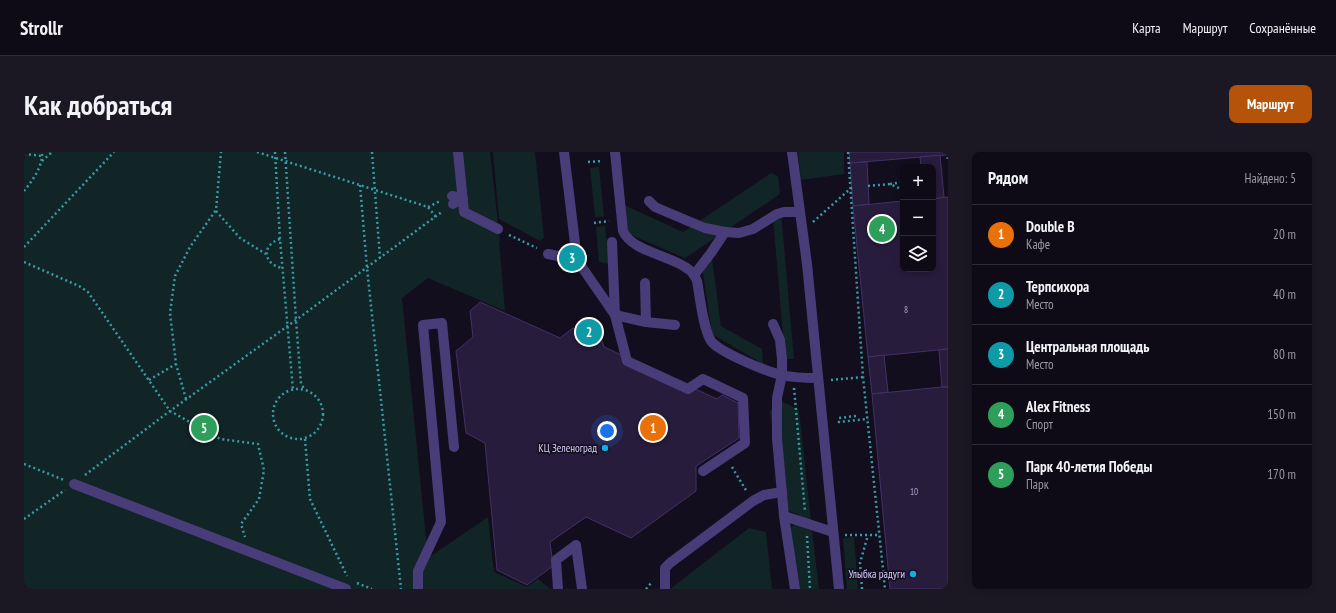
<!DOCTYPE html>
<html lang="ru">
<meta charset="utf-8">
<style>
:root{--surface:#0e0a16;--page:#1c1823;--text:#f1f3f6;--muted:#9b9aa1;--line:#2e2b35;--accent:#b45309}
body{margin:0;font-family:"PT Sans Narrow",sans-serif;background:var(--page);color:var(--text)}
.controls{position:absolute;right:12px;top:12px;display:grid;overflow:hidden;border-radius:8px;box-shadow:0 2px 6px #0003}
.controls button{width:36px;height:36px;display:grid;place-items:center;padding:0;border:0;border-bottom:1px solid var(--line);background:var(--surface);color:var(--text);font:20px sans-serif}
.you{position:absolute;left:583px;top:279px;width:14px;height:14px;margin:-10px;border:3px solid #fff;border-radius:50%;background:#1a73e8;box-shadow:0 0 0 6px #1a73e833}
.badge{display:grid;place-items:center;width:26px;height:26px;border-radius:50%;background:var(--accent);color:#fff;font-size:13px;font-weight:700}
.pin{position:absolute;translate:-50% -50%;border:2px solid #fff;box-shadow:0 1px 4px #0006}
.list{margin:0;padding:0;list-style:none}
h2{display:flex;justify-content:space-between;align-items:center;height:52px;margin:0;padding:0 16px;font-size:17px}
h2 small{font-size:13px;font-weight:400;color:var(--muted)}
.list li{display:grid;grid-template-columns:26px 1fr auto;gap:12px;align-items:center;box-sizing:border-box;height:60px;padding:0 16px;border-top:1px solid var(--line)}
.list b{display:block;font-size:15px;white-space:nowrap}
.list p{margin:0;font-size:13px;white-space:nowrap;color:var(--muted)}
.list em{font-size:13px;font-style:normal;color:var(--muted)}
.icon{flex:none;width:22px;height:22px;fill:none;stroke:currentColor;stroke-width:2;stroke-linecap:round;stroke-linejoin:round}
.map{position:relative;flex:none;width:924px;height:437px;overflow:hidden;border-radius:8px}
header{display:flex;align-items:center;gap:24px;box-sizing:border-box;height:56px;padding:0 20px;background:var(--surface);border-bottom:1px solid var(--line)}
header strong{font-size:19px}
nav{display:flex;gap:22px;margin-inline-start:auto;font-size:14px}
.intro{display:flex;align-items:center;justify-content:space-between;box-sizing:border-box;height:96px;padding:0 24px}
h1{margin:0;font-size:28px}
.button{padding:10px 18px;border-radius:8px;background:var(--accent);color:#fff;font-size:14px;font-weight:700}
main{display:flex;gap:24px;padding:0 24px}
aside{flex:1;background:var(--surface);border-radius:8px;box-shadow:0 2px 6px #0003}
.map>svg:first-child{display:block}
.green{fill:#112426}
.building{fill:#271c3c;stroke:#433066}
.lines{fill:none;stroke-linecap:round;stroke-linejoin:round}
.path{stroke:#389ba5;stroke-width:2.5;stroke-dasharray:2 3;stroke-linecap:butt}
.minor{stroke:#483d78;stroke-width:10}
.poi-dot{fill:#15ade0;stroke:#130e1d;stroke-width:1.5}
.labels{text-anchor:middle;dominant-baseline:central;stroke-width:3;stroke-linejoin:round;paint-order:stroke}
.number-label{font-size:9px;fill:#ada2ca}
.poi-label{font-size:11px;fill:#dacefa;stroke:#130e1d;text-anchor:end}
</style>
<header>
<strong>Strollr</strong>
<nav><a>Карта</a><a>Маршрут</a><a>Сохранённые</a></nav>
</header>
<div class="intro"><h1>Как добраться</h1><a class="button">Маршрут</a></div>
<main>
<div class="map">
<svg width="924" height="437" viewBox="0 0 924 437">
<rect width="100%" height="100%" fill="#130e1d"/>
<g class="green">
<path d="M0 0H466L476 89 475 90 481 159 404 126 378 146 404 406 464 365 470 420 503 435 514 427 526 437H0Z"/>
<path d="M469 0H511L520 86 516 89 475 67Z"/>
<path d="M774 0H820V22L777 28Z"/>
<path d="M575 15 580 64 571 65 566 16Z"/>
<path d="M747 21 754 24 756 42 661 106 598 79 600 53 659 80Z"/>
<path d="M757 61 770 207H761L749 65Z"/>
<path d="M581 74 585 112 575 110 572 75Z"/>
<path d="M688 107 697 174 738 197 739 212 688 182 678 114Z"/>
<path d="M755 248 775 258 787 369 757 355 746 259Z"/>
<path d="M771 372 788 379 795 437H769L761 381Z"/>
<path d="M725 376 742 380 748 437H646Z"/>
<path d="M830 385 834 437H823L819 386Z"/>
</g>
<g class="building">
<path d="M825 0H922V3L826 11Z"/>
<path d="M916 3 920 45 909 47V15H897L896 5Z"/>
<path d="M843 10 845 52 829 54 826 11Z"/>
<path d="M924 45V197L844 205 829 54 879 49V117H909V47Z"/>
<path d="M456 150 536 186 549 176 578 189 580 195 693 247 698 243 714 251 715 286 672 314V339L607 386 562 365 526 390 529 414 503 433 473 418 461 291 442 281 432 199 449 185 446 159Z"/>
<path d="M924 197V235H918L915 198Z"/>
<path d="M860 203 864 240 848 242 844 205Z"/>
<path d="M918 235H924V437H866L848 242Z"/>
</g>
<g class="lines">
<g class="path">
<path d="M233 0 404 55 412 65"/>
<path d="M251 0 256 87 269 238"/>
<path d="M261 0 272 168 277 232 281 238"/>
<path d="M348 0 356 106"/>
<path d="M824 0 839 225 861 437"/>
<path d="M923 0 924 8"/>
<path d="M0 2 18 4"/>
<path d="M18 9 28 0"/>
<path d="M564 10 579 9"/>
<path d="M866 32 879 30"/>
<path d="M336 33 343 116 377 437"/>
<path d="M844 34 866 32 879 38"/>
<path d="M0 39C9 28 19 14 18 0"/>
<path d="M404 55 416 49"/>
<path d="M192 59 216 86 242 102"/>
<path d="M789 70 826 37 828 36"/>
<path d="M570 71 585 69"/>
<path d="M485 83 513 96"/>
<path d="M256 87C237 93 239 112 258 116"/>
<path d="M0 95 90 0"/>
<path d="M0 110 55 134 64 140 146 259 196 287 234 292 240 318 235 347 217 372 221 385"/>
<path d="M125 228 152 212"/>
<path d="M807 228 839 225"/>
<path d="M770 236 781 359"/>
<circle cx="274" cy="262" r="25"/>
<path d="M162 247 152 212 146 161 151 124 166 95 192 58 197 0"/>
<path d="M832 264 815 266V270L844 267"/>
<path d="M281 287 286 347 323 424"/>
<path d="M0 312 40 328"/>
<path d="M708 315 723 340"/>
<path d="M61 323 146 259 272 168 419 59"/>
<path d="M0 367 41 338"/>
<path d="M821 383H855"/>
<path d="M783 384 786 437"/>
<path d="M333 431 348 437"/>
<path d="M622 437 628 430"/>
<path d="M838 437 836 411 844 383"/>
</g>
<g class="minor">
<path d="M434 0 440 60 474 77"/>
<path d="M540 0 553 108 591 163 622 170 651 173"/>
<path d="M591 0 599 79C607 99 648 104 664 117 669 120 671 124 673 129 676 145 679 176 687 189 695 200 743 220 758 223 770 226 782 226 794 226"/>
<path d="M768 0 783 112 815 437"/>
<path d="M428 44 439 46 429 52"/>
<path d="M625 49 631 55 664 69 681 76 701 80 715 81 729 77 753 62 760 60H776"/>
<path d="M588 90 591 163 603 209 664 237 679 227 719 246 721 291 679 319"/>
<path d="M524 102 553 108"/>
<path d="M670 123 687 101 701 80"/>
<path d="M621 131 622 170"/>
<path d="M749 172 756 188 758 207V223L753 246V286L760 364 771 437"/>
<path d="M50 332 322 437"/>
<path d="M760 364 809 380"/>
<path d="M394 437V419L417 370 399 173 418 171 430 295"/>
<path d="M534 437 532 408 552 393 558 437"/>
<path d="M641 437V416L646 411 729 349 740 343 758 340"/>
</g>
</g>
<g class="poi-dot">
<circle cx="581" cy="296" r="4"/>
<circle cx="889" cy="422" r="4"/>
</g>
<g class="labels">
<g class="number-label">
<text x="882" y="157">8</text>
<text x="890" y="339">10</text>
</g>
<g class="poi-label">
<text x="573" y="296">КЦ Зеленоград</text>
<text x="881" y="422">Улыбка радуги</text>
</g>
</g>
</svg>
<div class="controls">
<button>+</button>
<button>−</button>
<button><svg class="icon" aria-label="layers" viewBox="0 0 24 24"><path d="M12 4l9 5-9 5-9-5zM3 14l9 5 9-5"/></svg></button>
</div>
<div class="you"></div>
<div class="pin badge" style="left:629px;top:276px;background:#e8710a">1</div>
<div class="pin badge" style="left:565px;top:180px;background:#0f9aa8">2</div>
<div class="pin badge" style="left:548px;top:106px;background:#0f9aa8">3</div>
<div class="pin badge" style="left:858px;top:77px;background:#2e9e5b">4</div>
<div class="pin badge" style="left:180px;top:276px;background:#2e9e5b">5</div>
</div>
<aside>
<h2>Рядом<small>Найдено: 5</small></h2>
<ul class="list">
<li><span class="badge" style="background:#e8710a">1</span><div><b>Double B</b><p>Кафе</p></div><em>20 m</em></li>
<li><span class="badge" style="background:#0f9aa8">2</span><div><b>Терпсихора</b><p>Место</p></div><em>40 m</em></li>
<li><span class="badge" style="background:#0f9aa8">3</span><div><b>Центральная площадь</b><p>Место</p></div><em>80 m</em></li>
<li><span class="badge" style="background:#2e9e5b">4</span><div><b>Alex Fitness</b><p>Спорт</p></div><em>150 m</em></li>
<li><span class="badge" style="background:#2e9e5b">5</span><div><b>Парк 40-летия Победы</b><p>Парк</p></div><em>170 m</em></li>
</ul>
</aside>
</main>
